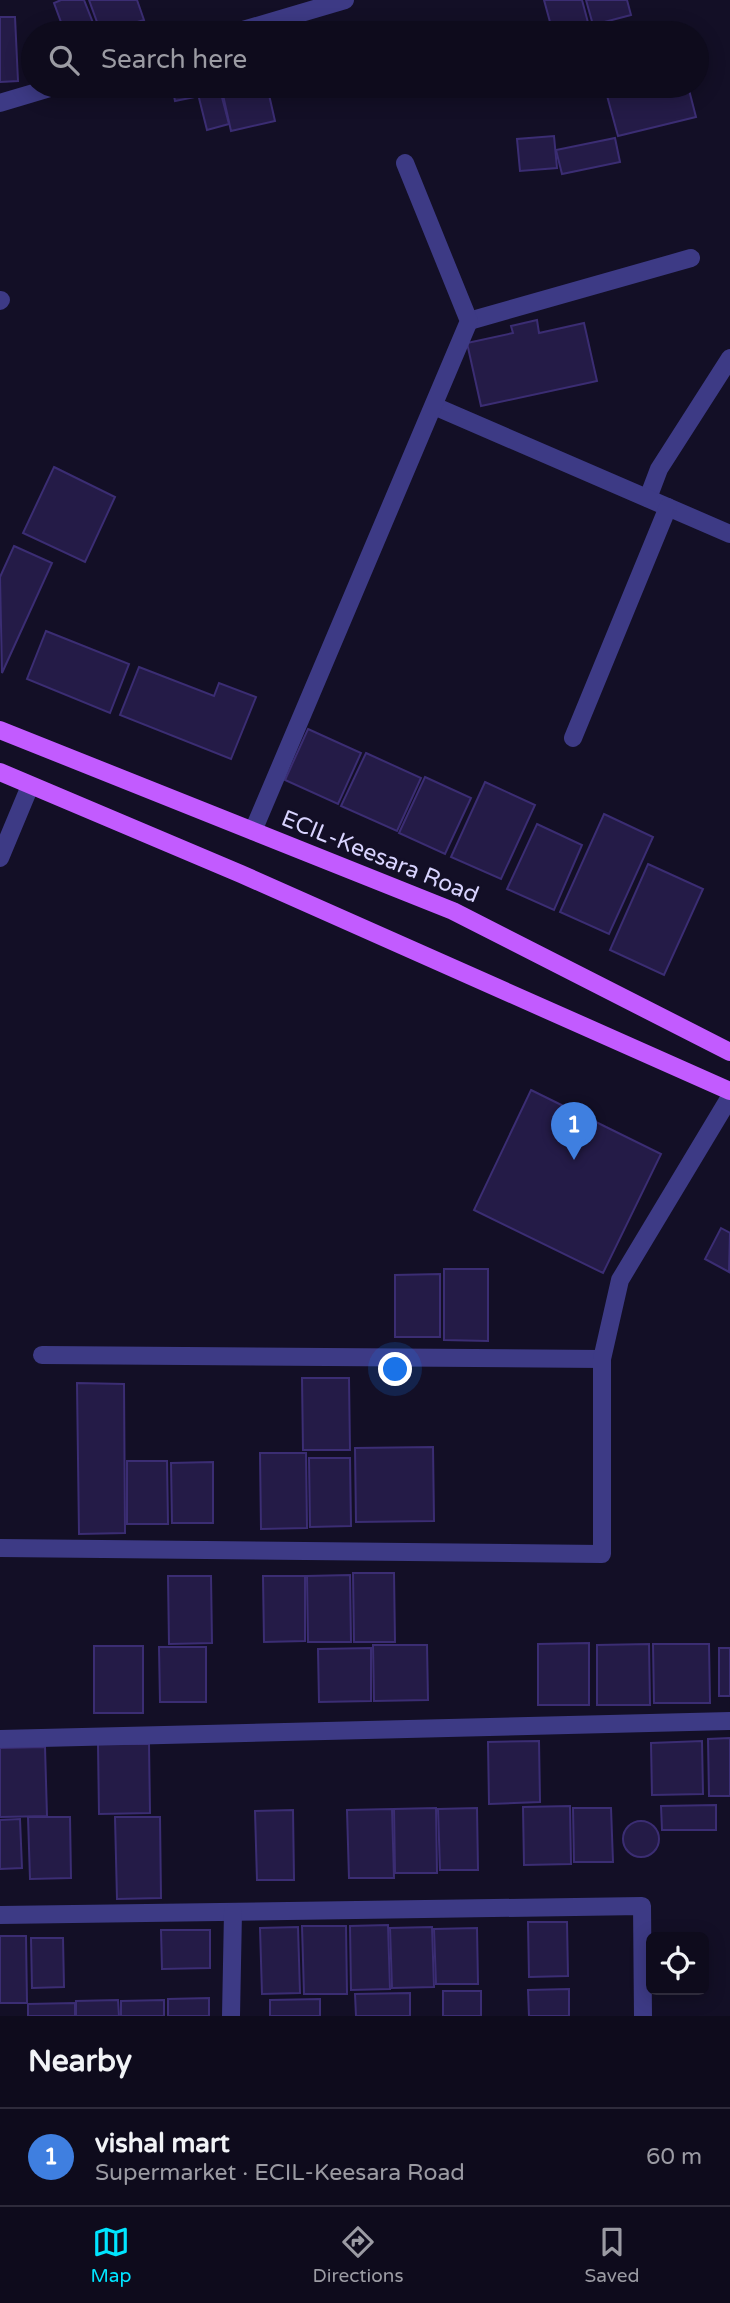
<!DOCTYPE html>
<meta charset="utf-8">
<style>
:root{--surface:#0e0b1c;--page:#171425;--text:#f1f3f6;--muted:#9b9ba3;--line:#2e2b3b;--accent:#00e5ff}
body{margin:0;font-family:"Varela Round",sans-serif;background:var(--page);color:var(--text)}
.controls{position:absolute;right:21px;bottom:21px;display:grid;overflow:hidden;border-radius:10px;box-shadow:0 4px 18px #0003}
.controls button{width:63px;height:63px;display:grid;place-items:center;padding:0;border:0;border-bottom:2px solid var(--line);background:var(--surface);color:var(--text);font:35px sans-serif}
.you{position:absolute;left:396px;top:1370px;width:24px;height:24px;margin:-18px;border:5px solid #fff;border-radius:50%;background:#1a73e8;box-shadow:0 0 0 10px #1a73e833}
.badge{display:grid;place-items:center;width:46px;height:46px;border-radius:50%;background:var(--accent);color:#fff;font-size:23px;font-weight:700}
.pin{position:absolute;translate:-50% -58px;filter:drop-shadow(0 2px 4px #0008)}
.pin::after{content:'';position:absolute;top:37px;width:24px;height:21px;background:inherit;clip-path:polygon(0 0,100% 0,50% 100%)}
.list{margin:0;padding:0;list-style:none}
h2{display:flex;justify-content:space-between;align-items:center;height:91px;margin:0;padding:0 28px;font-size:30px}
h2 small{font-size:23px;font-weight:400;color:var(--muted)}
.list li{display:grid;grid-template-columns:46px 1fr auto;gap:21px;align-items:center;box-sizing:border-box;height:98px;padding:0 28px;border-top:2px solid var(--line)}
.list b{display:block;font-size:26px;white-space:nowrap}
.list p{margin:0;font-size:23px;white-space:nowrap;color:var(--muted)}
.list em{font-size:23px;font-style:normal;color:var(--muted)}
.icon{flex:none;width:38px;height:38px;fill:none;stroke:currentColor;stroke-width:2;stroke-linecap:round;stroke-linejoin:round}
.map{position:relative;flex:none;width:730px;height:2016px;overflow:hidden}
.search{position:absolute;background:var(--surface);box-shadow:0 4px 18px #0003;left:21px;right:21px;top:21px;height:77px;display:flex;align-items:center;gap:18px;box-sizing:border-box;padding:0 24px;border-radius:38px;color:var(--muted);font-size:26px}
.sheet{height:189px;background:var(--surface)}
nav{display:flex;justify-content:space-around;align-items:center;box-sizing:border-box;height:98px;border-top:2px solid var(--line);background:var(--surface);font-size:19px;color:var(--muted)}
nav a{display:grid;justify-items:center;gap:4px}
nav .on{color:var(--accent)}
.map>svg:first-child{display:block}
.building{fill:#241b47;stroke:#3b2d73;stroke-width:2}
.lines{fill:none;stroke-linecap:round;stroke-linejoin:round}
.service{stroke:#3d3a85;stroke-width:18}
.minor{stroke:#3d3a85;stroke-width:18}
.primary{stroke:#c25bff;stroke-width:18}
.labels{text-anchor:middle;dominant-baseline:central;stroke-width:5;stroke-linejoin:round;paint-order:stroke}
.street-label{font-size:23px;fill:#d9d4ff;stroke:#130f26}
</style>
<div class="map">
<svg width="730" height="2016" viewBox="0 0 730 2016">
<rect width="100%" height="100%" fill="#130f26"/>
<g class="building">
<path d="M61 0H84L97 33H65L54 3Z"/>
<path d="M89 0H137L144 20 101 33Z"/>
<path d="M544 0H582L590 30 579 33H553Z"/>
<path d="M586 0H627L631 15 593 25Z"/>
<path d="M0 17H15L18 81 0 82Z"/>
<path d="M172 86H193L195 97 175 101Z"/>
<path d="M196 86H219L229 124 207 130Z"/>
<path d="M221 86H267L275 121 231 131Z"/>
<path d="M632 86H688L696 117 618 136 606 92Z"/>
<path d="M554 136 557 168 520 171 517 139Z"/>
<path d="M615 138 620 162 562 174 556 150Z"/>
<path d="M537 320 539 333 584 323 597 381 481 406 467 343 513 333 511 326Z"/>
<path d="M54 467 115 497 85 562 23 533Z"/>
<path d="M14 546 52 563 2 673 0 577Z"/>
<path d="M46 631 129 664 110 713 27 679Z"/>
<path d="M139 667 214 696 219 683 256 697 231 759 120 715Z"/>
<path d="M308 729 361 753 338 804 285 780Z"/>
<path d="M366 753 421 778 397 831 341 806Z"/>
<path d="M425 777 471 798 445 854 399 833Z"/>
<path d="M485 782 535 805 501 879 451 857Z"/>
<path d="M604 814 653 837 609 934 560 912Z"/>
<path d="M537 824 582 845 554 910 507 889Z"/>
<path d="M648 864 703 889 664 975 610 950Z"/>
<path d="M531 1090 661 1154 603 1273 474 1210Z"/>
<path d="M721 1228 730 1233 729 1272 705 1259Z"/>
<path d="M444 1269H488V1341L444 1340Z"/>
<path d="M440 1274V1337H395V1275Z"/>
<path d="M302 1378H349L350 1450H303Z"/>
<path d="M77 1383 124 1384 125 1533 79 1534Z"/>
<path d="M433 1447 434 1521 356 1522 355 1448Z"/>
<path d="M260 1453H306L307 1528 261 1529Z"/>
<path d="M309 1458H350L351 1526 310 1527Z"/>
<path d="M127 1461H167L168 1524H127Z"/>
<path d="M213 1462V1523H172L171 1463Z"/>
<path d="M353 1573H394L395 1642H354Z"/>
<path d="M350 1575 351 1642H308L307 1576Z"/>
<path d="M168 1576H211L212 1643 169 1644Z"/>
<path d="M263 1576H305V1641L264 1642Z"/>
<path d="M589 1643V1705H538V1644Z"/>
<path d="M649 1644 650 1705H597V1645Z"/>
<path d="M653 1644H709L710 1703H654Z"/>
<path d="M373 1645H427L428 1700 374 1701Z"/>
<rect x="94" y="1646" width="49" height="67"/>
<path d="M159 1647H206V1702H160Z"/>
<path d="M371 1648V1701L319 1702 318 1649Z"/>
<rect x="719" y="1648" width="11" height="48"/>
<path d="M730 1738V1796H709L708 1739Z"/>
<path d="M539 1741 540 1802 489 1804 488 1742Z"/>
<path d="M702 1741 703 1794 652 1795 651 1743Z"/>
<path d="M98 1744H149L150 1813 99 1814Z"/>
<path d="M45 1747 47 1816 0 1817V1748Z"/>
<path d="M716 1805V1830H662L661 1806Z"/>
<path d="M570 1806 571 1864 524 1865 523 1807Z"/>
<path d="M436 1808 437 1873H395L394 1809Z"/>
<path d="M477 1808 478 1870H440L438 1809Z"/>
<path d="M573 1808H611L613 1862H574Z"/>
<path d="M392 1809 394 1878H349L347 1810Z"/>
<path d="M293 1810 294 1880H257L255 1811Z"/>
<path d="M28 1817H70L71 1878 30 1879Z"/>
<path d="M115 1817H160L161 1898 117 1899Z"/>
<path d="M20 1819 22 1868 0 1869V1820Z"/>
<circle cx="641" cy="1839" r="18"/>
<path d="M528 1922H567L568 1976 529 1977Z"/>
<path d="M388 1925 390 1989 351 1990 350 1926Z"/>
<path d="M302 1926H346L347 1994H304Z"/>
<path d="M298 1927 300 1993 262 1994 260 1928Z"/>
<path d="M432 1927 434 1987 392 1988 390 1928Z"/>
<path d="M477 1928 478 1984H436L434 1929Z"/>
<path d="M161 1930H210V1968L162 1969Z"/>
<path d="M0 1936H26L27 2003H0Z"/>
<path d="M31 1938H63L64 1987 32 1988Z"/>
<path d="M569 1989V2016H529L528 1990Z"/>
<rect x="443" y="1991" width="38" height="25"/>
<path d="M410 1993V2016H356L355 1994Z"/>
<path d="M209 1998V2016H168V1999Z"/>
<path d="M320 1999V2016H270V2000Z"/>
<path d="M118 2000 119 2016H76V2001Z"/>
<path d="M164 2000V2016H121V2001Z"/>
<path d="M75 2003V2016H28V2004Z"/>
</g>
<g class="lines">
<g class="service">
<path d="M0 301 1 300"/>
<path d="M648 498 659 469 730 358"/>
</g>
<g class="minor">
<path d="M233 33 345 0"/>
<path d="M0 103 57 86"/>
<path d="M469 321 691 258"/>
<path d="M434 406 730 534"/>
<path d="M573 738 668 507"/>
<path d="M253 831 469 321 405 163"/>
<path d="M0 858 30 786"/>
<path d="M42 1355 602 1359"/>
<path d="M0 1548 602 1554V1359L620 1280 730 1097"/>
<path d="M0 1739 730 1721"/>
<path d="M0 1915 642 1906 643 2016"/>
<path d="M231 2016 233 1912"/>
</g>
<g class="primary">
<path d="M0 730 453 911 730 1052"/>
<path d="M0 772 241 874 730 1091"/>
</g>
</g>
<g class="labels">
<g class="street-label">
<text transform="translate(380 857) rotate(22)">ECIL-Keesara Road</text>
</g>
</g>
</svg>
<div class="controls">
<button><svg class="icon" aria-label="locate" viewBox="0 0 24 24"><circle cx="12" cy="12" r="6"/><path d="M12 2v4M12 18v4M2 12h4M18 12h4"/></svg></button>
</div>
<div class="you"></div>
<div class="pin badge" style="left:574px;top:1160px;background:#3f7fe0">1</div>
<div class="search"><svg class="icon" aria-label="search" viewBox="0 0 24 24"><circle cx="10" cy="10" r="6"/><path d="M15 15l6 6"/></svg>Search here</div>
</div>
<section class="sheet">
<h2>Nearby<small></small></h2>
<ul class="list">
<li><span class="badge" style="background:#3f7fe0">1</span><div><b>vishal mart</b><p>Supermarket · ECIL-Keesara Road</p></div><em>60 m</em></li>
</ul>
</section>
<nav>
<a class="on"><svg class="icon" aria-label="map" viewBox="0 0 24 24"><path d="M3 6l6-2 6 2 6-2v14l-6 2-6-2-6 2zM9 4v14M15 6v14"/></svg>Map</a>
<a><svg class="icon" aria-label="directions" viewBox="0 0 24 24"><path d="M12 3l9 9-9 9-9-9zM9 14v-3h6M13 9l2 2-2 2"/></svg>Directions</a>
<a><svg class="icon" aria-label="saved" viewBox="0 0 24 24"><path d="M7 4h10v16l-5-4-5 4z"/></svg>Saved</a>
</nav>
